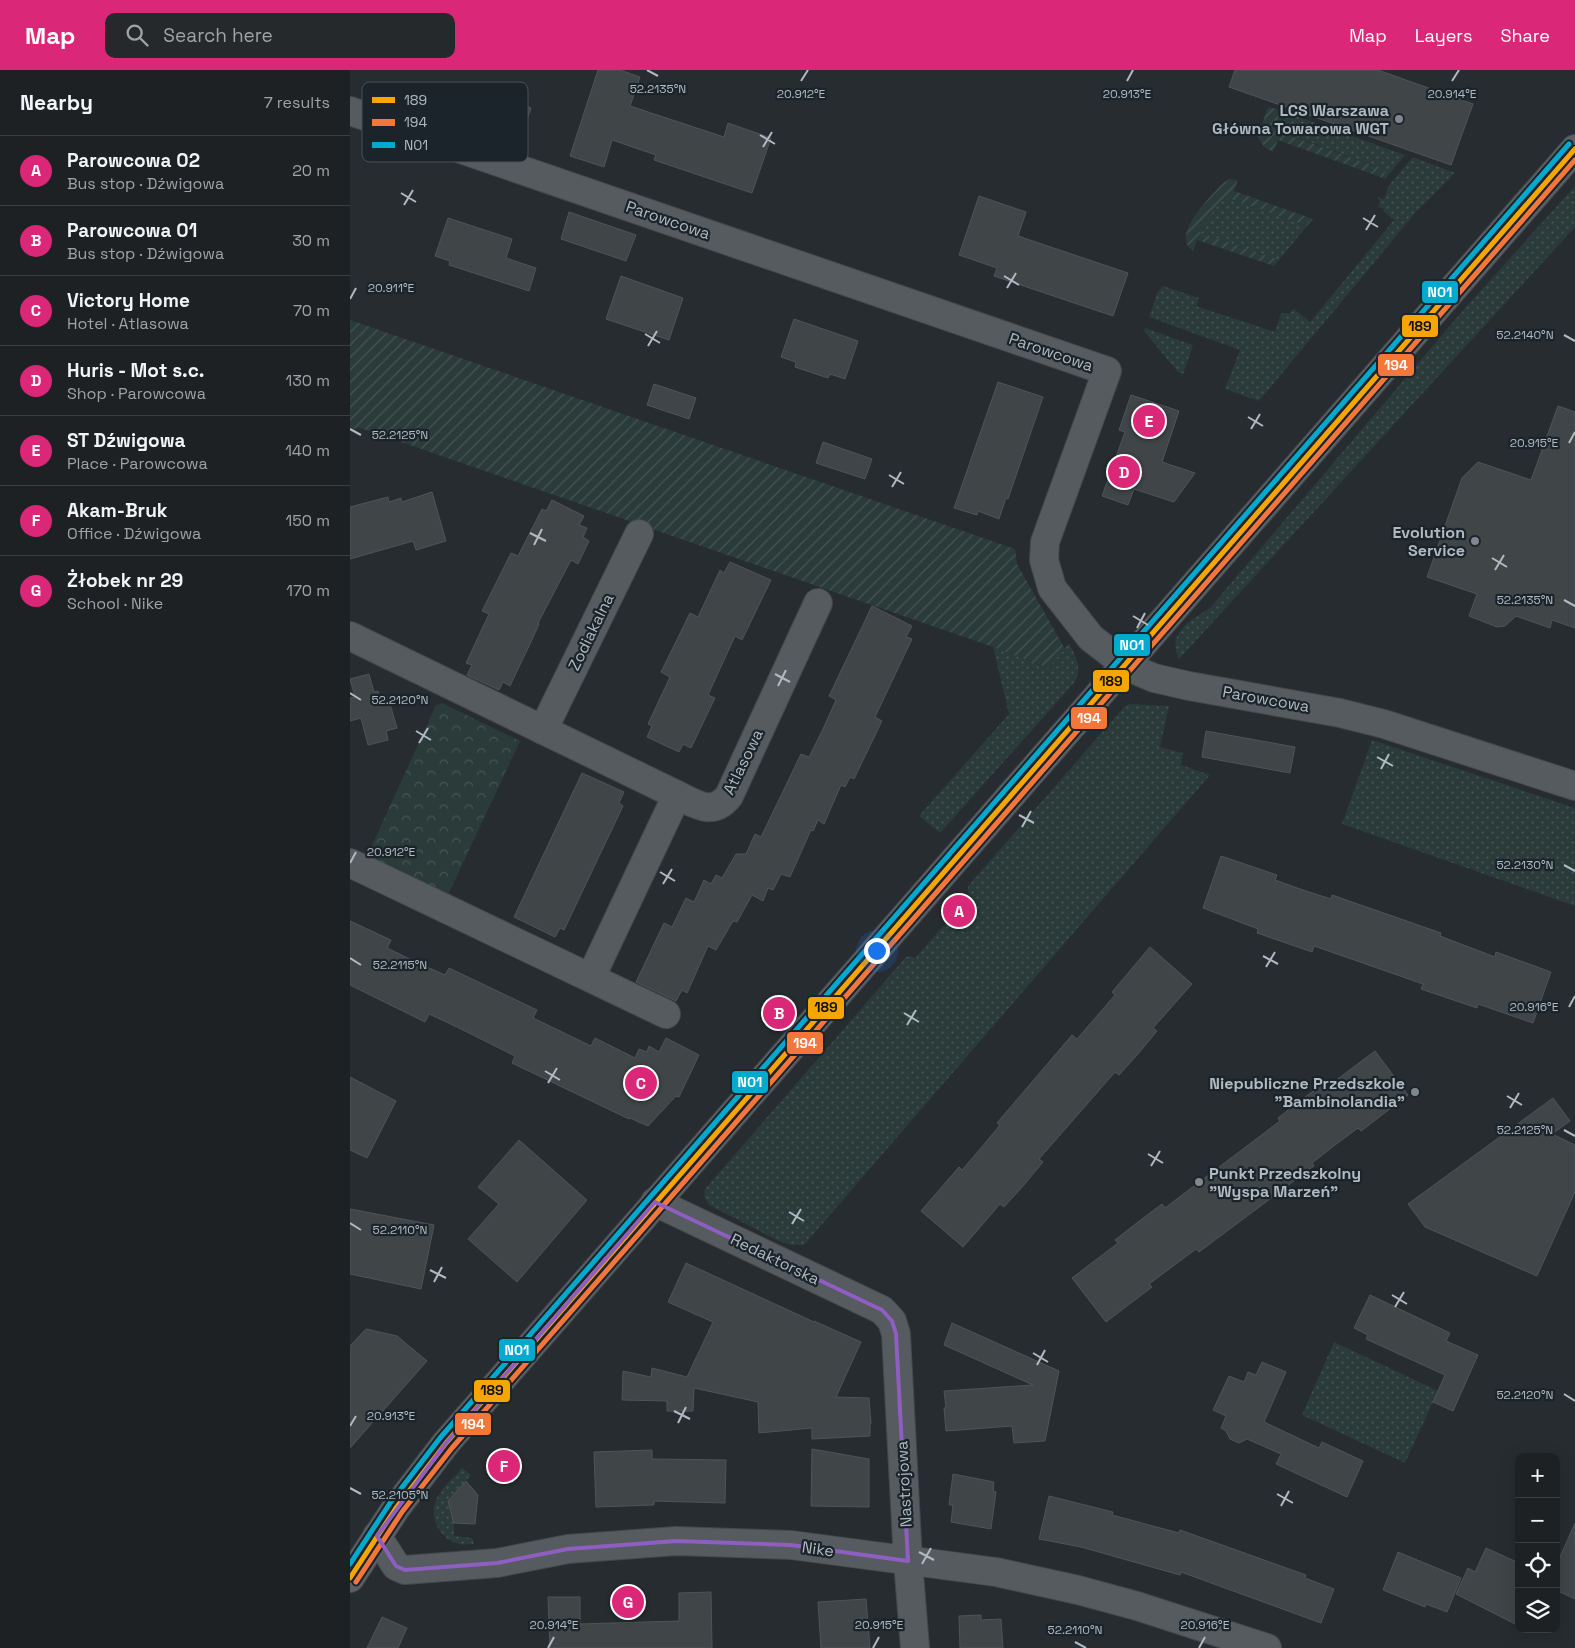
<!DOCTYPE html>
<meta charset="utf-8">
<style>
:root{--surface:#1d2124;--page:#25292c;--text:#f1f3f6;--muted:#a0a3a6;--line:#3b3e41;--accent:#db2777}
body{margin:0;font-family:"Space Grotesk",sans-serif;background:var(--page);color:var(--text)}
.controls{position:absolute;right:15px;bottom:15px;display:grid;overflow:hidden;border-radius:10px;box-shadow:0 5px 20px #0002}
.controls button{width:45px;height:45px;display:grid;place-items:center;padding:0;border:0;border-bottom:1px solid var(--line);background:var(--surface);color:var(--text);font:25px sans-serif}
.you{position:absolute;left:526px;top:880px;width:18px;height:18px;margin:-12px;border:4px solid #fff;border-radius:50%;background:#1a73e8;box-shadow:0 0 0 8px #1a73e833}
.badge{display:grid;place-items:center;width:32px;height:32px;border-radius:50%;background:var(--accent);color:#fff;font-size:16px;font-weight:700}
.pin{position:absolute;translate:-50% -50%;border:2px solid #fff;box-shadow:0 1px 5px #0006}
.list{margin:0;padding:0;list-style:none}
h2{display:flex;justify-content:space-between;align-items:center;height:65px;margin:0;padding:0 20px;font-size:21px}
h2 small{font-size:16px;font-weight:400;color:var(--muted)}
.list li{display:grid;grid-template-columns:32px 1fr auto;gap:15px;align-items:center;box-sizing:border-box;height:70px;padding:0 20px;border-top:1px solid var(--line)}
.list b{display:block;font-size:19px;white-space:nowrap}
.list p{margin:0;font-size:16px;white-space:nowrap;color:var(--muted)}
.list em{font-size:16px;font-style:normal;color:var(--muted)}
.icon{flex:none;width:28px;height:28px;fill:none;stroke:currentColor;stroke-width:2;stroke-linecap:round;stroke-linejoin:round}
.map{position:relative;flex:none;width:1225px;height:1578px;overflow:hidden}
header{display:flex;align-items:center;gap:30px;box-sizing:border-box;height:70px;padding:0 25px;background:var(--accent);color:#fff}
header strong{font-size:24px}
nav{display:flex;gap:28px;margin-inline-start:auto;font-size:18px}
.search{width:350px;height:45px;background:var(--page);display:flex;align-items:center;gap:12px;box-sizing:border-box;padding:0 18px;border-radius:10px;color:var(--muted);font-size:19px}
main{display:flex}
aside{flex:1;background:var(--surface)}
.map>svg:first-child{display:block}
.grass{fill:url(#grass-dots)}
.park{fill:url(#park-crowns)}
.garden{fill:url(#garden-furrows)}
.building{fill:#404548;stroke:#4e5458}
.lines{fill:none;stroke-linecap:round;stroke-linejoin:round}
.minor-casing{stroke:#44484b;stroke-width:30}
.secondary-casing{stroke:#44484b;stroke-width:30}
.minor{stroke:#565b5f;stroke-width:28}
.secondary{stroke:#5a5f64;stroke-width:28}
.bus-1-casing{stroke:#1b242a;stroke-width:9}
.bus-2-casing{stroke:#1b242a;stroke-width:9}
.bus-3-casing{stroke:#1b242a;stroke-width:9}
.bus-1{stroke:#f7a600;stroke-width:5}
.bus-2{stroke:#f5763a;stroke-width:5}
.bus-3{stroke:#00a9ce;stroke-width:5}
.marked{fill:none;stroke:#8e5ec0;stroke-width:4;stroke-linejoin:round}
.ticks{fill:none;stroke:#b0bac2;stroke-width:2}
.poi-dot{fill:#80888f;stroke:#1b242a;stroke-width:2}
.labels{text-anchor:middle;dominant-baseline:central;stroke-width:4.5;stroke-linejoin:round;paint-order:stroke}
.poi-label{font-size:16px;font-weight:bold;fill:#b0bac2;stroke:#1b242a;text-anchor:end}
.street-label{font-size:16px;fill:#b0bac2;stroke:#1b242a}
.key{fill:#1b242a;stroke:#485158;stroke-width:1}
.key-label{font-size:14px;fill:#b0bac2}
.ticks-label{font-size:12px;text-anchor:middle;fill:#b0bac2;stroke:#1b242a;stroke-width:4.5;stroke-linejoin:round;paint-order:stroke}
.line-badge{stroke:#1b242a;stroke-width:2}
.badge-label{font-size:14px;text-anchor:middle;font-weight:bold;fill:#fff}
.pale-badge-label{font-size:14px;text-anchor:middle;font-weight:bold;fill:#111}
</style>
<header>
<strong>Map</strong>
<div class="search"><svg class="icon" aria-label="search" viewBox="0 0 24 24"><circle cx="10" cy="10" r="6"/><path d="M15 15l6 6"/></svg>Search here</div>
<nav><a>Map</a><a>Layers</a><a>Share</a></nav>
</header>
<main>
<aside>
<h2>Nearby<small>7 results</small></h2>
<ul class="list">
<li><span class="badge">A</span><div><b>Parowcowa 02</b><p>Bus stop · Dźwigowa</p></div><em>20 m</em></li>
<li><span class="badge">B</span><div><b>Parowcowa 01</b><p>Bus stop · Dźwigowa</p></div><em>30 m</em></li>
<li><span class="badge">C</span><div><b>Victory Home</b><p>Hotel · Atlasowa</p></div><em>70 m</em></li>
<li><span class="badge">D</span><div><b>Huris - Mot s.c.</b><p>Shop · Parowcowa</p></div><em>130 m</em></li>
<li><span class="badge">E</span><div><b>ST Dźwigowa</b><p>Place · Parowcowa</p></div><em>140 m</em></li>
<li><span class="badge">F</span><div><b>Akam-Bruk</b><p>Office · Dźwigowa</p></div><em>150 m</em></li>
<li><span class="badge">G</span><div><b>Żłobek nr 29</b><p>School · Nike</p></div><em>170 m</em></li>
</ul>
</aside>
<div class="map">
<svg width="1225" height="1578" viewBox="0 0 1225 1578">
<defs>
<pattern id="grass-dots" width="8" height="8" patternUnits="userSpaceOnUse" patternTransform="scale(1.25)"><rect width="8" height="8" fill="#2a3b39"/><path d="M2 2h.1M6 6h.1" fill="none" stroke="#465554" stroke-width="1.8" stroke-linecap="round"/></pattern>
<pattern id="park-crowns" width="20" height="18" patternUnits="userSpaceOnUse" patternTransform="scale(1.25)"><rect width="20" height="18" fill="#2a3b39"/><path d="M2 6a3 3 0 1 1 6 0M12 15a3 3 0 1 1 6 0" fill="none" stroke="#465554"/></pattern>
<pattern id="garden-furrows" width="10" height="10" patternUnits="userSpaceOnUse" patternTransform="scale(1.25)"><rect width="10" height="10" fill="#2a3b39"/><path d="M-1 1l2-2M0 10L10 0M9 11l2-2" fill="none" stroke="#465554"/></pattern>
</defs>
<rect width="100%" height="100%" fill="#272c30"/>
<g class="grass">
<path d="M937 43 1055 85 1035 109 1033 108 1036 100 930 61Z"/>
<path d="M1063 87 1105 103 1067 141 909 331 875 319 890 280 799 247 807 223 813 216 849 228 846 236 925 262 931 243H940L944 239 960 252 1044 150 1033 141 1034 139 1028 137 1030 132 1028 128V127L1034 129 1039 115Z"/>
<path d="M1225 116V157L829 589C816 563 841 550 860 538L1116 237Z"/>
<path d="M875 127 957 156 929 190 848 162 855 150Z"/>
<path d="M795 258 843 275 833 304 828 302 794 261Z"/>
<path d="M719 573C726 587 733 599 724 613L590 763 569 746 659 644 643 577 698 598Z"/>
<path d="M780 634 819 636 810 677 833 683 831 695 860 705 454 1175H441L427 1170 359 1135 354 1127 355 1119 556 887 561 886 565 888 598 851 606 857 623 836 618 830 621 826 618 823V816L775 636Z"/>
<path d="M1022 670 1225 738V836L992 754Z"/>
<path d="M984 1272 1088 1321 1055 1393 952 1345Z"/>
<path d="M112 1398 121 1405 98 1431 104 1453V1466L122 1468 124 1474C119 1474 114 1475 109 1474 89 1469 78 1447 87 1428 92 1417 105 1407 112 1398Z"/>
</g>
<path class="park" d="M92 633 170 671 98 825 21 788 18 784 86 635Z"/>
<g class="garden">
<path d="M920 37 937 43 930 62 1036 100 1033 108 928 70 923 82C916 79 911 74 908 67L917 39Z"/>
<path d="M880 109 888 110 884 121 963 149 957 156 875 127 850 158 849 162 929 190 924 196 847 170 843 181C819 165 862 126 873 113Z"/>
<path d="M0 250 665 479 667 494 715 579 698 598 643 577 34 366 10 358 0 359Z"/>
</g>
<g class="building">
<path d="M248 0H270L290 7 280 36 374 67 378 53 421 68 402 123 304 90 306 85 262 70 254 97 220 86Z"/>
<path d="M885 0H1028L1123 34 1101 95 879 17Z"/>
<path d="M109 14 181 38 173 61 102 36Z"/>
<path d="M629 126 676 142 668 166 778 203 763 246 644 206 647 198 609 185Z"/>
<path d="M219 142 286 165 276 191 211 169Z"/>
<path d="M98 148 162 169 156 188 186 198 179 221 99 195 100 191 85 186Z"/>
<path d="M271 206 333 228 319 270 256 249Z"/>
<path d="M444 249 508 271 495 309 480 304 478 308 445 297 446 292 431 287Z"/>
<path d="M648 312 693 327 658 429 656 428 649 449 628 441 627 445 604 438Z"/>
<path d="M304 314 346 328 339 349 297 335Z"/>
<path d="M781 325 829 341 812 392 845 403 824 432 784 419 778 435 752 426 775 362 769 360Z"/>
<path d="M1208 336 1225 342V558L1202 550 1200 558 1166 546 1155 556 1147 557 1119 546 1127 524 1077 507 1112 408 1128 392 1181 410Z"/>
<path d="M473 372 522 389 515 409 466 393Z"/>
<path d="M82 422 96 471 66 480 63 471 0 489V437L38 427 39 432 51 428 52 432Z"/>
<path d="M202 430 234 446 229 455 237 458 233 467 239 471 228 494 221 490 188 553 189 554 180 574 160 616 153 612 149 620 117 605 122 595 116 593 139 544 132 541 161 483 168 486 192 439 196 441Z"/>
<path d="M380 492 421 510 392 570 385 566 358 625 365 628 341 678 333 674 329 682 297 667 302 656 298 654 320 607 311 602 340 543 348 547 370 500 374 503Z"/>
<path d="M522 536 562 556 556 567 562 569 525 647 532 651 504 709 500 707 495 717 491 715 474 754 468 750 463 761 461 760 440 807 431 804 423 820 418 818 413 831 402 825 387 852 383 851 366 880 358 876 337 923 332 920 326 931 286 912 314 853 322 857 336 828 344 832 354 810 361 814 366 805 372 808 386 784H396L405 764 411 767 451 684 459 687 473 659 486 630 479 626Z"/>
<path d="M19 604 24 622 28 621 30 630 38 627 47 658 36 661 38 670 18 675 11 648 0 651V628L5 627 0 609Z"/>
<path d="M856 661 945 677 940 703 852 687Z"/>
<path d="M232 703 274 722 269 733 273 736 214 860 210 858 205 867 164 847Z"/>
<path d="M871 786 927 805 925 810 953 820 981 829 982 825 1091 863 1090 866 1145 887 1146 882 1201 902 1183 953 1128 934 1127 938 1071 919 1073 914 964 876 962 882 907 863 908 859 853 838Z"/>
<path d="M0 851 41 870 37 878 66 892 95 905 99 898 187 940 183 948 241 976 245 968 285 988 289 979 297 982 299 976 309 982 316 968 349 985 329 1027 326 1026 298 1056 280 1048 279 1049 162 993 165 986 107 957 79 944 75 952 0 915Z"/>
<path d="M800 877 842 914 803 958 807 961 788 984 769 1005 765 1002 689 1089 693 1092 674 1115 654 1137 650 1134 613 1177 571 1141 609 1097 612 1100 631 1078 650 1055 647 1053 722 965 727 969 765 925 762 922Z"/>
<path d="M1025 981 1058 1025 1011 1061 1008 1058 985 1075 962 1093 964 1096 849 1182 846 1179 799 1214 802 1217 756 1252 722 1208 768 1173 765 1170 788 1152 812 1134 815 1138 930 1051 928 1048 951 1030 974 1013 977 1017Z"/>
<path d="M0 1007 46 1031 17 1088 0 1080Z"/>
<path d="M1203 1028 1220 1051 1202 1064 1225 1075V1122L1187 1206 1075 1157 1058 1134Z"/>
<path d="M169 1070 237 1130 167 1212 118 1169 149 1134 128 1117Z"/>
<path d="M0 1139 84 1155 71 1219 0 1204Z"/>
<path d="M336 1193 464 1252V1251L511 1272 486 1327 519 1328 521 1354H520V1366L462 1369V1358L409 1363 408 1332 344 1318 343 1341H317V1331L272 1330 273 1301 301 1307 302 1298 337 1307 363 1252 318 1232Z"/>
<path d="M1020 1225 1100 1263 1096 1271 1128 1285 1103 1341 1083 1332 1095 1305 1016 1269 1018 1265 1004 1258Z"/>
<path d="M602 1253 709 1301 695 1371 664 1373 662 1356 596 1361 594 1338H596L594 1321 683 1315 594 1275Z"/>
<path d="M16 1259 47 1266 77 1291 0 1378V1276Z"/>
<path d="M912 1292 936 1302 914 1352 969 1378 972 1372 1013 1391 997 1427 926 1394 931 1384 897 1369 889 1373 880 1369 876 1361 871 1358 876 1346 863 1340 879 1306 894 1312 898 1302 906 1305Z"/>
<path d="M462 1379 519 1389V1437L461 1436Z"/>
<path d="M302 1380V1389L376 1390 375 1433 304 1431V1435L246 1437 244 1382Z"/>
<path d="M603 1404 644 1412 643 1421 646 1422 641 1459 601 1452 603 1435H599Z"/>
<path d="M116 1411 128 1425 125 1454 104 1453 98 1431Z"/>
<path d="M699 1426 763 1442 762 1445 829 1463 830 1460 956 1505 955 1508 984 1519 971 1553 831 1502 830 1505 731 1477 689 1469Z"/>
<path d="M1225 1453V1529L1206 1520V1496Z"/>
<path d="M1136 1478 1169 1493V1556L1106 1524 1118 1498 1125 1502Z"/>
<path d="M1048 1482 1111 1508 1097 1542 1076 1534 1075 1537 1033 1520Z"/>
<path d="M361 1522 362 1578H200L198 1527H230V1554L329 1551V1523Z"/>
<path d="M516 1529 520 1578H471L468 1532Z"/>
<path d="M631 1545V1550L651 1549 653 1578H610L609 1546Z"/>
<path d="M32 1547 57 1558 48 1578H17Z"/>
</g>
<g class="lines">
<defs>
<g id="minor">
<path d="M0 41 757 301 695 472 694 490 702 518 741 568 775 594 790 602 804 608 839 616 990 643 1034 654 1225 716"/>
<path d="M0 566 327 725"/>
<path d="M193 660 289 464"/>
<path d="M0 793 316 944"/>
<path d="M241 907 327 725C346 734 362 747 379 726L468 533"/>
<path d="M305 1132 532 1240 542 1251 546 1264 558 1491 565 1578"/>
<path d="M27 1466 46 1496 55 1500 147 1493 218 1479 326 1471 441 1475 646 1502 728 1520 787 1536 917 1578"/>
</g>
<path id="secondary" d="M0 1508 46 1438 96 1373 1225 79"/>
</defs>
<use href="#minor" class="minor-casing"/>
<use href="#secondary" class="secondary-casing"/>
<use href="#minor" class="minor"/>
<use href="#secondary" class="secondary"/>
<defs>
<path id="bus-1" d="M0 1508 46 1438 96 1373 1225 79"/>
<path id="bus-2" d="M6 1512 52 1442 102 1378 1225 90"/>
<path id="bus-3" d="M0 1494 40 1433 90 1368 1219 74"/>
</defs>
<use href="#bus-1" class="bus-1-casing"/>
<use href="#bus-2" class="bus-2-casing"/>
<use href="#bus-3" class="bus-3-casing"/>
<use href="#bus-1" class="bus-1"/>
<use href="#bus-2" class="bus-2"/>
<use href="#bus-3" class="bus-3"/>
</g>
<path class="marked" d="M305 1132 532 1240 542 1251 546 1264 558 1491 441 1475 326 1471 218 1479 147 1493 55 1500 46 1496 27 1466 96 1373Z"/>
<path class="ticks" d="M297 0 308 6M451 11 458 0M777 11 783 0M1102 11 1109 0M410 65 425 74M413 77 422 62M51 123 66 132M54 135 63 120M1013 148 1028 157M1016 160 1025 145M654 206 669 215M657 218 666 203M0 229 6 218M295 264 310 273M1214 265 1225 271M298 276 307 261M898 347 913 356M0 359 11 365M901 359 910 344M1219 373 1225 362M539 405 554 414M542 417 551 402M180 463 196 471M184 475 192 459M1142 488 1157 497M1145 500 1154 485M1214 530 1225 536M783 546 798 555M787 558 795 543M425 604 440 612M428 616 436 600M0 623 11 630M66 661 81 670M69 673 78 658M1027 687 1043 696M1031 699 1039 684M669 745 684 753M672 757 681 741M0 793 6 782M1214 795 1225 801M310 802 325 811M313 814 322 799M913 886 928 894M0 888 11 895M916 897 925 882M1219 937 1225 926M554 943 569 952M557 955 566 940M195 1001 210 1010M198 1013 207 998M1157 1026 1172 1035M1160 1038 1169 1023M1214 1060 1225 1066M798 1084 813 1093M801 1096 810 1081M439 1142 454 1151M0 1153 11 1160M442 1154 451 1139M80 1200 96 1208M84 1212 92 1197M1042 1225 1057 1234M1045 1237 1054 1222M683 1283 698 1292M687 1295 695 1280M1214 1324 1225 1331M324 1341 340 1349M328 1353 336 1337M0 1356 6 1346M0 1418 11 1424M927 1424 943 1433M931 1436 939 1421M569 1482 584 1490M572 1494 581 1478M725 1572 736 1578M198 1578 204 1567M523 1578 529 1567M849 1578 855 1567"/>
<g class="poi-dot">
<circle cx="1049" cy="49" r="5"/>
<circle cx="1125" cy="471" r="5"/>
<circle cx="1065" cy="1022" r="5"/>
<circle cx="849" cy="1112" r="5"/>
</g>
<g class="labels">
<g class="poi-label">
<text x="1039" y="40">LCS Warszawa<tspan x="1039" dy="18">Główna Towarowa WGT</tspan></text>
<text x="1115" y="462">Evolution<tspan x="1115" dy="18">Service</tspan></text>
<text x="1055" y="1013">Niepubliczne Przedszkole<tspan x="1055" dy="18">"Bambinolandia"</tspan></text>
<text x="859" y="1103" text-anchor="start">Punkt Przedszkolny<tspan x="859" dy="18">"Wyspa Marzeń"</tspan></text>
</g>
<g class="street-label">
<text transform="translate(318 150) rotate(19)">Parowcowa</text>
<text transform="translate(701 282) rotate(19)">Parowcowa</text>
<text transform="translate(241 562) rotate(-64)">Zodiakalna</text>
<text transform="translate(916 629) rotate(10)">Parowcowa</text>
<text transform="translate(393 692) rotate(-64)">Atlasowa</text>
<text transform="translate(425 1189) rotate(26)">Redaktorska</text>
<text transform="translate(554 1414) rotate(-93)">Nastrojowa</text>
<text transform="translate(468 1479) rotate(8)">Nike</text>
</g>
</g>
<rect x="12" y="12" width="166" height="80" rx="8" class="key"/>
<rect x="22" y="27" width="23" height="6" fill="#f7a600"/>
<rect x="22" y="49" width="23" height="7" fill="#f5763a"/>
<rect x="22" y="72" width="23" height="6" fill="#00a9ce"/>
<g class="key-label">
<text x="54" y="35">189</text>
<text x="54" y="57">194</text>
<text x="54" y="80">N01</text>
</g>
<g class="ticks-label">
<text x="308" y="23">52.2135°N</text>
<text x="451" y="28">20.912°E</text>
<text x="777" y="28">20.913°E</text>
<text x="1102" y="28">20.914°E</text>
<text x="41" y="222">20.911°E</text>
<text x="1175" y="269">52.2140°N</text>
<text x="50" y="369">52.2125°N</text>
<text x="1184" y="377">20.915°E</text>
<text x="1175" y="534">52.2135°N</text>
<text x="50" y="634">52.2120°N</text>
<text x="41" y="786">20.912°E</text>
<text x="1175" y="799">52.2130°N</text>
<text x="50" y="899">52.2115°N</text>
<text x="1184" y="941">20.916°E</text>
<text x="1175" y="1064">52.2125°N</text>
<text x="50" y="1164">52.2110°N</text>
<text x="1175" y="1329">52.2120°N</text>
<text x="41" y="1350">20.913°E</text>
<text x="50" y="1429">52.2105°N</text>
<text x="204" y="1559">20.914°E</text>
<text x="529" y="1559">20.915°E</text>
<text x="855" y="1559">20.916°E</text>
<text x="725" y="1564">52.2110°N</text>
</g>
<g class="line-badge">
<rect x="1071" y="210" width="38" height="24" rx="5" fill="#00a9ce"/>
<rect x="1051" y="244" width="38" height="24" rx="5" fill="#f7a600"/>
<rect x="1027" y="283" width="38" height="24" rx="5" fill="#f5763a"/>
<rect x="763" y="563" width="38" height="24" rx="5" fill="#00a9ce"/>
<rect x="742" y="599" width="38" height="24" rx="5" fill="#f7a600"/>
<rect x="720" y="636" width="38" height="24" rx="5" fill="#f5763a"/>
<rect x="457" y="926" width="38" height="24" rx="5" fill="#f7a600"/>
<rect x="436" y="961" width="38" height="24" rx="5" fill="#f5763a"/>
<rect x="381" y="1000" width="38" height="24" rx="5" fill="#00a9ce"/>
<rect x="148" y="1268" width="38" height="24" rx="5" fill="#00a9ce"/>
<rect x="123" y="1309" width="38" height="24" rx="5" fill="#f7a600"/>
<rect x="104" y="1342" width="38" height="24" rx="5" fill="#f5763a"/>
</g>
<g class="badge-label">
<text x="1090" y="227">N01</text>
<text x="1046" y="300">194</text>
<text x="782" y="580">N01</text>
<text x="739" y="653">194</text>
<text x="455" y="978">194</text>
<text x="400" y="1017">N01</text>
<text x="167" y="1285">N01</text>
<text x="123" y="1359">194</text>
</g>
<g class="pale-badge-label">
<text x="1070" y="261">189</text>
<text x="761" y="616">189</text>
<text x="476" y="942">189</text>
<text x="142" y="1325">189</text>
</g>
</svg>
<div class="controls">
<button>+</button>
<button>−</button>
<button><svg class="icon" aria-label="locate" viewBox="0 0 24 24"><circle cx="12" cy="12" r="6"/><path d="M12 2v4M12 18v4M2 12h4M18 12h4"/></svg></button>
<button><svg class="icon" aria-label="layers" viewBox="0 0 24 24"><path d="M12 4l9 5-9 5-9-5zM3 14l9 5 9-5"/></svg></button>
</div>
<div class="you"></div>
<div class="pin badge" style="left:609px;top:841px">A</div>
<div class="pin badge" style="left:429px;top:943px">B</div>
<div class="pin badge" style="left:291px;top:1013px">C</div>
<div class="pin badge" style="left:774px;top:402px">D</div>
<div class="pin badge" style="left:799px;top:351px">E</div>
<div class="pin badge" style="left:154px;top:1396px">F</div>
<div class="pin badge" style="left:278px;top:1532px">G</div>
</div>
</main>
